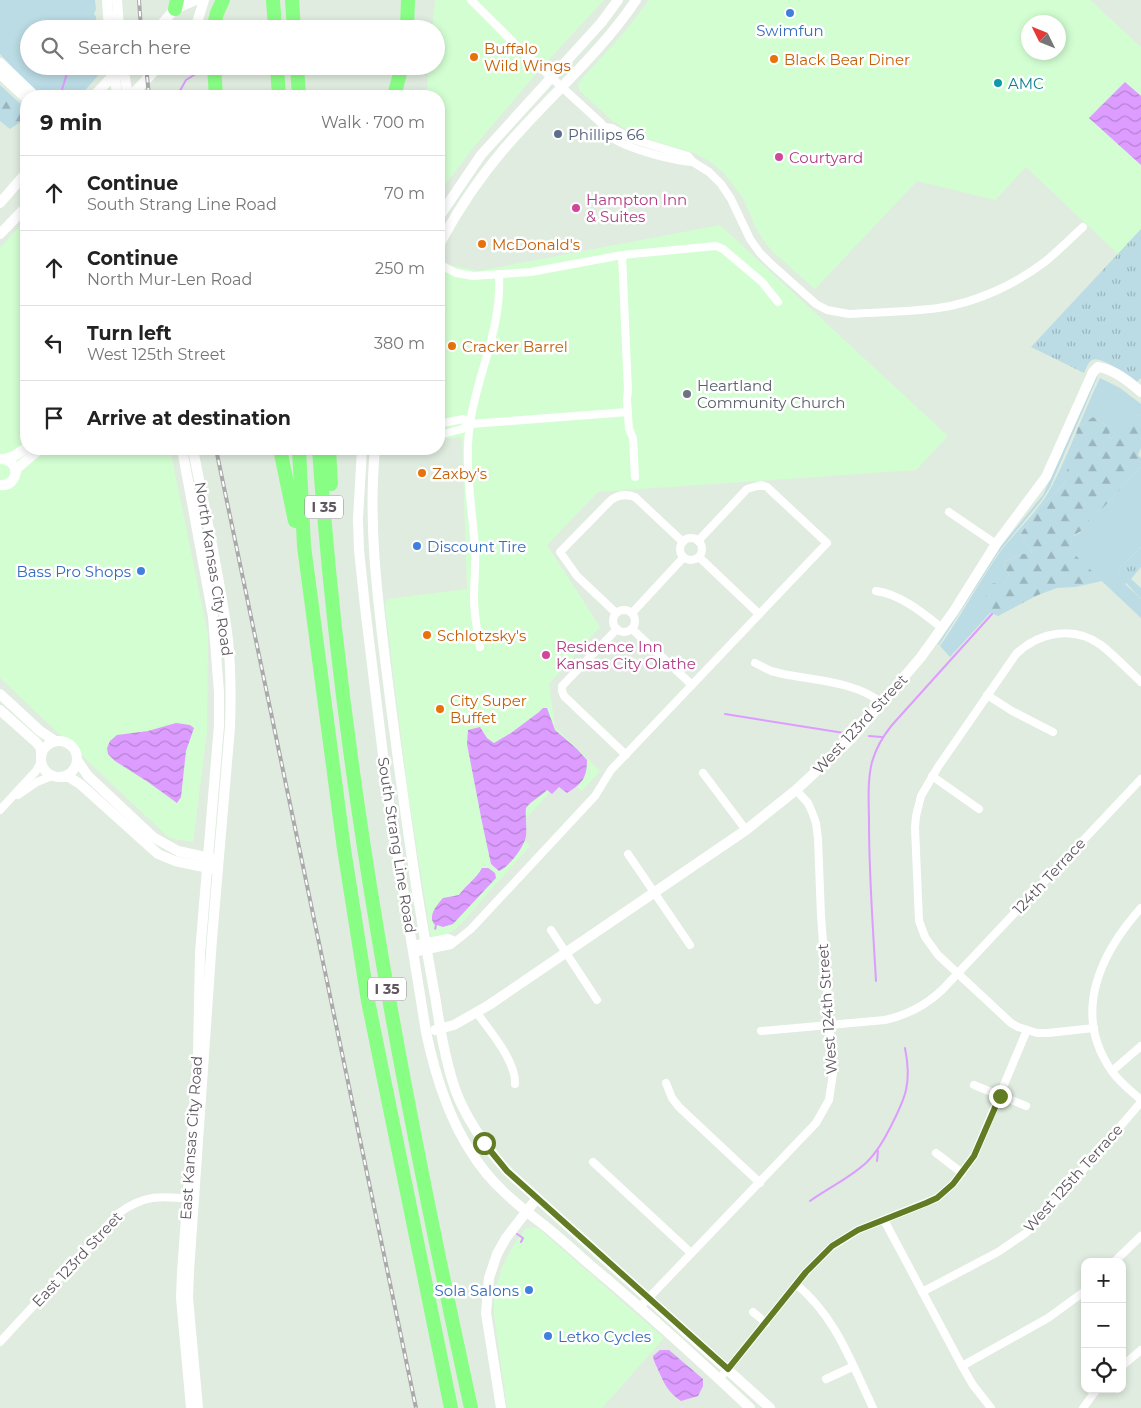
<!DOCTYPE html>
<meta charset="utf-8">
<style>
:root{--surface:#fff;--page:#f2f2f2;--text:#222;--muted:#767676;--line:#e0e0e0}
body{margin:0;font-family:Montserrat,sans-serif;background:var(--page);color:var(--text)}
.controls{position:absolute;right:15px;bottom:15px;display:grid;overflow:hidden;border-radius:10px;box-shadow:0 2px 8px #0003}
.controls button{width:45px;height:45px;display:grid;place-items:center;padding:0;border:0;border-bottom:1px solid var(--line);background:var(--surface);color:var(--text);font:25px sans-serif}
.compass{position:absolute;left:1021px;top:15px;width:45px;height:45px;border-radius:50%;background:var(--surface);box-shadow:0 2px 8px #0003;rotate:313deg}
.stop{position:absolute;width:15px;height:15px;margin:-11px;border:4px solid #627c24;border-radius:50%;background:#fff}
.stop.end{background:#627c24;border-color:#fff;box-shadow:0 1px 5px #0008}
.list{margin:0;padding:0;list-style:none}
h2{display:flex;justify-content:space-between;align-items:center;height:65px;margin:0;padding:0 20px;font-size:21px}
h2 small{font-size:16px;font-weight:400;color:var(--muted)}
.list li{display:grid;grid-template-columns:32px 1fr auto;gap:15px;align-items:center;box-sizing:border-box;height:75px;padding:0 20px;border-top:1px solid var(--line)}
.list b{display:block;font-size:19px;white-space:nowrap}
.list p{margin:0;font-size:16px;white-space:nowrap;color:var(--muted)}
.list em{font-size:16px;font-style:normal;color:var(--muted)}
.icon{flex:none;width:28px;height:28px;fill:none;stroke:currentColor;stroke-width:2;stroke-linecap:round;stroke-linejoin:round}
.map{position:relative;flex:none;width:1141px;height:1408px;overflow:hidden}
.search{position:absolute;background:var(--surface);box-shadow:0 2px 8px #0003;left:20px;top:20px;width:425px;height:55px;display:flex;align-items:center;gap:12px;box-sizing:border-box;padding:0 18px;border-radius:28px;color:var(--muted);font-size:19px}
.panel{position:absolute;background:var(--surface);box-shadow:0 2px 8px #0003;left:20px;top:90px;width:425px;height:365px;border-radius:20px}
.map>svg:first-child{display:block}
.commercial{fill:#d3fed2;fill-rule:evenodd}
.grass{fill:#bbdce5}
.forest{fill:url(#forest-firs)}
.park{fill:url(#park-tufts)}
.water{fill:url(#water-waves)}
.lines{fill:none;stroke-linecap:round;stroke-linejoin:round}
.stream{stroke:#dd9cff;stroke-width:2}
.street{stroke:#fff;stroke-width:8}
.secondary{stroke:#fff;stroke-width:10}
.highway{stroke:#89fe85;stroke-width:14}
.rail-casing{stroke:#aaa9ab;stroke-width:4}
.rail{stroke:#fff;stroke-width:2;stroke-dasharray:5.5;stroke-linecap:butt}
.route{stroke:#627c24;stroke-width:6}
.shop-dot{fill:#3f7fe0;stroke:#fff;stroke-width:2}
.food-dot{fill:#e8710a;stroke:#fff;stroke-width:2}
.culture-dot{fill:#0f9aa8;stroke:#fff;stroke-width:2}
.service-dot{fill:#5c6f8a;stroke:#fff;stroke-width:2}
.hotel-dot{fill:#d1479c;stroke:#fff;stroke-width:2}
.worship-dot{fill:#6b7280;stroke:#fff;stroke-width:2}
.labels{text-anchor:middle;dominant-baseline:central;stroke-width:5;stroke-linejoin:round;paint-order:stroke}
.shield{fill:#fff;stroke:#8f8a90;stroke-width:1}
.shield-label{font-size:14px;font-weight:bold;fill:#5f5861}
.shop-label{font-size:15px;fill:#366cbe;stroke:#fff;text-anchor:start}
.food-label{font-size:15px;fill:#c56008;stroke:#fff;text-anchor:start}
.culture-label{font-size:15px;fill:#0d838f;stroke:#fff;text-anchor:start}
.service-label{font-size:15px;fill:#4e5e75;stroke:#fff;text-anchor:start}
.hotel-label{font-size:15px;fill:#b23c85;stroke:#fff;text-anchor:start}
.worship-label{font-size:15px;fill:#5b616d;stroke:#fff;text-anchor:start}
.street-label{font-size:15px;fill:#5f5861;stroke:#fff}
</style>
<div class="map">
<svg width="1141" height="1408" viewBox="0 0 1141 1408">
<defs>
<pattern id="forest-firs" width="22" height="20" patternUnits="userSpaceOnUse" patternTransform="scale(1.25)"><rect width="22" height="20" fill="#bbdce5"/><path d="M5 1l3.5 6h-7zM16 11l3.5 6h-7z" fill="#9bb5bd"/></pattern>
<pattern id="park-tufts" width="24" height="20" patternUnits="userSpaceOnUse" patternTransform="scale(1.25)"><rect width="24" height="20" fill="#bbdce5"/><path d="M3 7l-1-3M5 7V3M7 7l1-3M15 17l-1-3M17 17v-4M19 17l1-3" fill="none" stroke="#9bb5bd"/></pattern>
<pattern id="water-waves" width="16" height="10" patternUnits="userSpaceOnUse" patternTransform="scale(1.25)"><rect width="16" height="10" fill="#dd9cff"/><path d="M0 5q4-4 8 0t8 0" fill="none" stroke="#b682d2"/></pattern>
</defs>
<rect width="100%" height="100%" fill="#e0ecdf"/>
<g class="commercial">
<path d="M435 0H604L541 68 473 148 439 193V96H426L429 66H436V29H432Z"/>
<path d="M649 0H1090L1141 47V229L1118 254 1026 167 995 200 917 181 815 289 773 252 764 241 755 226 743 198 723 172 712 163 697 154 637 136 611 120 579 90 578 83 623 34ZM1028 22H1058V52H1028Z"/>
<path d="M26 219V449H170L208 635 207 731 193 842 169 838 0 678V248Z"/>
<path d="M720 225 948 436 916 470 598 492 547 545 600 627 549 684 555 727 600 771 582 791 565 776 514 831 530 846 457 928 432 944 408 793 385 606 387 599 467 589 462 437 439 440V263L478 271Z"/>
<path d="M535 1227 539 1229 664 1338 602 1408H507L494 1315V1296L501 1270 510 1251 525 1229Z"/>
</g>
<g class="grass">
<path d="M0 0H95L96 9 94 14 96 17 97 29H29V66H100L102 71 80 96H61L68 69 59 96H40L0 54Z"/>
<path d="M1098 376 1050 487 1041 501 998 553 939 645 938 644 1002 545 1043 495 1096 378Z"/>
<path d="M1100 378 1120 388 1141 404V416L1139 415 1111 439 1108 436 1109 427 1093 417 1078 427 1065 483 1034 514 1020 535 1032 550 1031 554H1022L1005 561 1004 567 1009 574 1006 580 982 609 991 612 950 657 940 646C961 616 979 582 1000 552 1017 530 1039 511 1052 486 1070 451 1083 413 1100 378Z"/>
<path d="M1141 467V547L1121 567 1117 573 1127 582 1125 584 1141 599V618L1072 553 1071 537 1080 533 1090 511 1101 510Z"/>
</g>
<g class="forest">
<path d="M0 85 26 109 25 119 10 129 0 121Z"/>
<path d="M1140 415 1141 416V448L1138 455 1141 458V467L1101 510 1090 512 1088 527 1071 537 1073 553 1102 581 1075 587 1057 588 1038 595 998 616 982 609V603L993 583 1001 585 1006 580 1009 574 1004 567 1005 561 1022 554H1031L1032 550 1020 535 1034 514 1065 483 1069 461 1078 427 1093 417 1109 427 1110 432 1108 436 1111 439 1134 417Z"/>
</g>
<g class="park">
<path d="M1141 229V378L1137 382C1129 377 1101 355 1092 360 1088 362 1086 369 1084 373L1031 347Z"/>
<path d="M1141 547V567L1131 579 1141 588V599L1117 573 1121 567Z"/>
</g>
<g class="water">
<path d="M1125 82 1141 96V165L1089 118Z"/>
<path d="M543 708H547L555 730 577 749 587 760C587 778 582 784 567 793L559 787 552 794 547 790C540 797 532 800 526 808 525 817 527 827 526 836 525 846 508 868 499 871L491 864 482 822 467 744 468 730 480 727 487 738 494 743 511 733 539 712Z"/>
<path d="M176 723 190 725 194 728 186 751 181 797 177 803 148 782 115 761 108 754 107 748 110 741 117 735 148 731Z"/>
<path d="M482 868H488L495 873 496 878 453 924 443 927 437 925 436 930 434 929 435 925C427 916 437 905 443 898L459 895C466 885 476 879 482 868Z"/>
<path d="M660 1350H669L703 1379V1386L698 1396 681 1401C668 1392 665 1385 659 1372 657 1366 654 1363 653 1356Z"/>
</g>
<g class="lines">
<g class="stream">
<path d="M60 96 68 70"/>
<path d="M177 96 186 80 199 72"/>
<path d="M725 714 844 733"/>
<path d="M869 736 882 737"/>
<path d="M876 981C873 928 869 876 869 823 869 803 867 782 872 762 876 748 883 736 892 725L992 614"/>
<path d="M877 1161 878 1151"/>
<path d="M810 1201C828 1188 850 1178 867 1162 877 1152 884 1140 890 1128 906 1097 912 1083 905 1048"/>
<path d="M517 1234 523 1238 521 1242"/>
</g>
<g class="street">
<path d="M471 0 518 47 601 123C605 127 605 130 607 133 617 147 675 161 693 162"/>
<path d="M605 127 612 128 632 139 688 156 693 162 709 172 721 184 731 199 750 239 760 253 771 264 816 304 827 310 849 314C878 312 909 312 938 308 976 303 1016 284 1046 261 1059 250 1071 238 1083 227"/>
<path d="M622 255 628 390 627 400 629 429 633 438 635 477"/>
<path d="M439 264 456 273 473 276 531 272 622 255 716 246 723 249 762 282 778 302"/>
<path d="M439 424 463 419 470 424"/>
<path d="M439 435 462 429 470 424 628 412"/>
<path d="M949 512 996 544"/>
<circle cx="691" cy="549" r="11"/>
<path d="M699 557 759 614"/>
<path d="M876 591C900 594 923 613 942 628"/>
<circle cx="624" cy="621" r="11"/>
<path d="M616 613 577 576 560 552 611 500C618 495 627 494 635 497L683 542"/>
<path d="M632 613 683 558"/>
<path d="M617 629 562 686V691L564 696 626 755"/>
<path d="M632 629 692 685"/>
<path d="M480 647C477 630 474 614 474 598 474 581 476 565 475 548 472 507 464 464 470 423 478 371 502 329 499 274"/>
<path d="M755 663 771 671 783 674C814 680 858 682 883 704"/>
<path d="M987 695 1012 711 1053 732"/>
<path d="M703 773 746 830"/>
<path d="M932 776 979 809"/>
<path d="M18 795 37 782 52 776"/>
<path d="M0 810 36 771 41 762"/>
<path d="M628 854 690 945"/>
<path d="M1141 908C1100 954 1072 1013 1111 1070 1119 1082 1131 1091 1141 1100"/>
<path d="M551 930 597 1000"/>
<path d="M412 945 448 938 455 941"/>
<path d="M413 953 451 945 471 929 595 796 611 770 827 543 767 487 761 485 747 489 698 541"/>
<path d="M477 1013C490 1031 516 1061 515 1084"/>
<path d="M1094 1028 1048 1033H1037L1018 1027 1011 1023 938 955 925 937 919 921 915 828 916 816 921 796 938 767 1016 654C1039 632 1074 625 1101 645 1115 656 1128 670 1141 682"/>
<path d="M761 1031 885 1020C908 1015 925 1006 942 990L1141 779"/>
<path d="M1112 1071 1141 1046"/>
<path d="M666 1083 672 1098 679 1107 760 1183"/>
<path d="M974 1085 1026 1106"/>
<path d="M936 1153 962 1173"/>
<path d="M593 1162 691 1253"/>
<path d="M884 1220 962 1366 973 1385 991 1408"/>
<path d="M1114 1262 1141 1236"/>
<path d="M796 1284C836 1317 851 1362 873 1408"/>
<path d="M922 1292 998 1252 1026 1233 1046 1213 1141 1102"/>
<path d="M639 1308 816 1123 829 1100 833 1073 821 916 818 839 816 823 812 812 808 803 796 790"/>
<path d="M753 1312 766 1323"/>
<path d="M0 1342 119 1213C145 1194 162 1196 192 1199"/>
<path d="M962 1366 1048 1318 1085 1291"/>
<path d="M1122 1366 1141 1350"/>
<path d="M719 1379 732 1364 806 1272 831 1247 858 1230 925 1203 937 1198 953 1184 974 1156 1027 1030"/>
<path d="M826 1379 852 1367"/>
<path d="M1083 1408 1097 1389"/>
</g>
<g class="secondary">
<path d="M107 0 109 29"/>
<path d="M117 0 119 29"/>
<path d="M157 29 175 9 196 0"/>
<path d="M194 29 196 26 204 0"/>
<path d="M0 63 35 96"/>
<path d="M123 66 128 96"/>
<path d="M114 70 117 96"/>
<path d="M0 74 26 98"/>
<path d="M94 96 122 66"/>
<path d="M131 96 159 66"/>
<path d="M0 203 26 173"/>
<path d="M439 217 481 155 601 23 618 0"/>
<path d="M0 234 26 207"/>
<path d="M439 245C461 204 488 165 520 131 559 88 604 48 636 0"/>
<path d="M182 449 213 616 219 692V725L200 953 198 1055 182 1272 181 1298 191 1408"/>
<path d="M193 449C205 512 220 576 228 640 231 669 231 698 230 727L212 939 189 1271 188 1298 198 1408"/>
<path d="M362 449 358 519 359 550 365 607 388 796 426 1032C435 1075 448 1118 473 1155 490 1182 515 1203 540 1222 557 1235 573 1250 589 1264 644 1310 698 1359 750 1408"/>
<path d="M375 449C368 522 377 594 386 667 395 740 405 812 416 885 422 922 428 959 435 996 440 1028 445 1059 455 1089 466 1119 486 1147 507 1171L770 1408"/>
<path d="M0 459C9 459 15 464 16 472 14 481 9 486 0 485"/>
<path d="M4 459 14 456 26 448"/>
<path d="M15 470 40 449"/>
<path d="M0 694 40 731 55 741"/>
<path d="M0 710 37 743 41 749V756"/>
<circle cx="59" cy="759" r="18"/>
<path d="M77 760 88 776 153 837 178 851 214 859"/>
<path d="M60 777H69L80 784 158 854 175 861 213 869"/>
<path d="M435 1030 454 1025 489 1005 746 830 796 790 852 738 921 657 954 611 996 544 1046 477 1093 372 1098 367C1113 369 1130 382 1141 392"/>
<path d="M501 1408 486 1313 489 1278 497 1254 506 1238 537 1198"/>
</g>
<g class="highway">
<path d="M273 0 275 29"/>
<path d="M292 0 294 29"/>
<path d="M175 9 177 0"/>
<path d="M213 29 217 13 223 0"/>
<path d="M407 29 408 0"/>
<path d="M214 66 216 96"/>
<path d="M277 66 279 96"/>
<path d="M297 66 299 96"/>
<path d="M394 96 402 66"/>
<path d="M280 449 295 521"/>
<path d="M299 449 304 546 344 849 368 1001 451 1408"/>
<path d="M319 449C341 773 402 1091 471 1408"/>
<path d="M329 449 331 484"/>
</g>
<defs>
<g id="rail">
<path d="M139 0 141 29"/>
<path d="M146 66 149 96"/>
<path d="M216 449 416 1408"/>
</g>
</defs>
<use href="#rail" class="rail-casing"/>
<use href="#rail" class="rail"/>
</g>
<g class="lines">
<path class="route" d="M484 1143 507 1171 728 1369 806 1272 832 1246 858 1230 926 1203 937 1198 953 1184 974 1156 1000 1096"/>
</g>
<g class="shop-dot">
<circle cx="790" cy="13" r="5"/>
<circle cx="417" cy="546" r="5"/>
<circle cx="141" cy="571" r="5"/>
<circle cx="529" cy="1290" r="5"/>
<circle cx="548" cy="1336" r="5"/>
</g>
<g class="food-dot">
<circle cx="474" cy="57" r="5"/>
<circle cx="774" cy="59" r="5"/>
<circle cx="482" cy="244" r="5"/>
<circle cx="452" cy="346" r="5"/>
<circle cx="422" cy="473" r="5"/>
<circle cx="427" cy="635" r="5"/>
<circle cx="440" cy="709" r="5"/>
</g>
<circle class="culture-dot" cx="998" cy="83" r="5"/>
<circle class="service-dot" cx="558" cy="134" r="5"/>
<g class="hotel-dot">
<circle cx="779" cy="157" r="5"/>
<circle cx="576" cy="208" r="5"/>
<circle cx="546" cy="655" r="5"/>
</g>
<circle class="worship-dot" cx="687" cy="394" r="5"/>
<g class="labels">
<g class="shield">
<rect x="305" y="495.5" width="38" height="23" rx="4"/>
<rect x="368" y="977.5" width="38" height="23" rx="4"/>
</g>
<g class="shield-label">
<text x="324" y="507">I 35</text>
<text x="387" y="989">I 35</text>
</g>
<g class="shop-label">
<text x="790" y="30" text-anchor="middle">Swimfun</text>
<text x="427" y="546">Discount Tire</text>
<text x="131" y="571" text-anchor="end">Bass Pro Shops</text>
<text x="519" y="1290" text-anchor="end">Sola Salons</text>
<text x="558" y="1336">Letko Cycles</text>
</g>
<g class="food-label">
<text x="484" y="48">Buffalo<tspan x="484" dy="17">Wild Wings</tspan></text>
<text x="784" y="59">Black Bear Diner</text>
<text x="492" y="244">McDonald's</text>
<text x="462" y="346">Cracker Barrel</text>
<text x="432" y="473">Zaxby's</text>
<text x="437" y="635">Schlotzsky's</text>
<text x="450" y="700">City Super<tspan x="450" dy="17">Buffet</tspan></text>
</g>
<g class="culture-label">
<text x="1008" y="83">AMC</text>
</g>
<g class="service-label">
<text x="568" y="134">Phillips 66</text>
</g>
<g class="hotel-label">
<text x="789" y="157">Courtyard</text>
<text x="586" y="199">Hampton Inn<tspan x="586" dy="17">&amp; Suites</tspan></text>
<text x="556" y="646">Residence Inn<tspan x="556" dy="17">Kansas City Olathe</tspan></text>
</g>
<g class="worship-label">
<text x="697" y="385">Heartland<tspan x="697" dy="17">Community Church</tspan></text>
</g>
<g class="street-label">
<text transform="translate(214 569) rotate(81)">North Kansas City Road</text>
<text transform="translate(860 724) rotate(-47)">West 123rd Street</text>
<text transform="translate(397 845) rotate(81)">South Strang Line Road</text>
<text transform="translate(1049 876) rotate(-47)">124th Terrace</text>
<text transform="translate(827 1009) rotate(-94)">West 124th Street</text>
<text transform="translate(191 1138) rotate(-86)">East Kansas City Road</text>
<text transform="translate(1073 1178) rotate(-48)">West 125th Terrace</text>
<text transform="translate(77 1259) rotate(-47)">East 123rd Street</text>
</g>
</g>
</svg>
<div class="controls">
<button>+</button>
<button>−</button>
<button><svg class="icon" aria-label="locate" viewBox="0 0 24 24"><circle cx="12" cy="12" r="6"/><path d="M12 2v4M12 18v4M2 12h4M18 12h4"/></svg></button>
</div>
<svg class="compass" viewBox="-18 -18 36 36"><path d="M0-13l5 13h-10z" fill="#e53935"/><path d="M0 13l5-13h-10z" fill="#767676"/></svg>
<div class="stop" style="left:484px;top:1143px"></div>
<div class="stop end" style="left:1000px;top:1096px"></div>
<div class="search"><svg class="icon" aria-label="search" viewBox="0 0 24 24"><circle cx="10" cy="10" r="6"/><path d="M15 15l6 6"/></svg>Search here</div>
<section class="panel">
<h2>9 min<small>Walk · 700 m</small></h2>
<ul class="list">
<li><svg class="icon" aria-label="ahead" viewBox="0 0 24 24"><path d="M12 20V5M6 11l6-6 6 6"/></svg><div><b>Continue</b><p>South Strang Line Road</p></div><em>70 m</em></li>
<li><svg class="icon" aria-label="ahead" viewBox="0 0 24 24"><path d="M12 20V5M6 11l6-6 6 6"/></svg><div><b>Continue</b><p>North Mur-Len Road</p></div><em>250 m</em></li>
<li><svg class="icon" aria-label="left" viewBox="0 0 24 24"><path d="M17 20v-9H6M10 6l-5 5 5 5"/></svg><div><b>Turn left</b><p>West 125th Street</p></div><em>380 m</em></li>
<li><svg class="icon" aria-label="arrive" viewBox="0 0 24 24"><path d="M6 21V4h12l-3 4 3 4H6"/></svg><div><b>Arrive at destination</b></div></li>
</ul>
</section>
</div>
